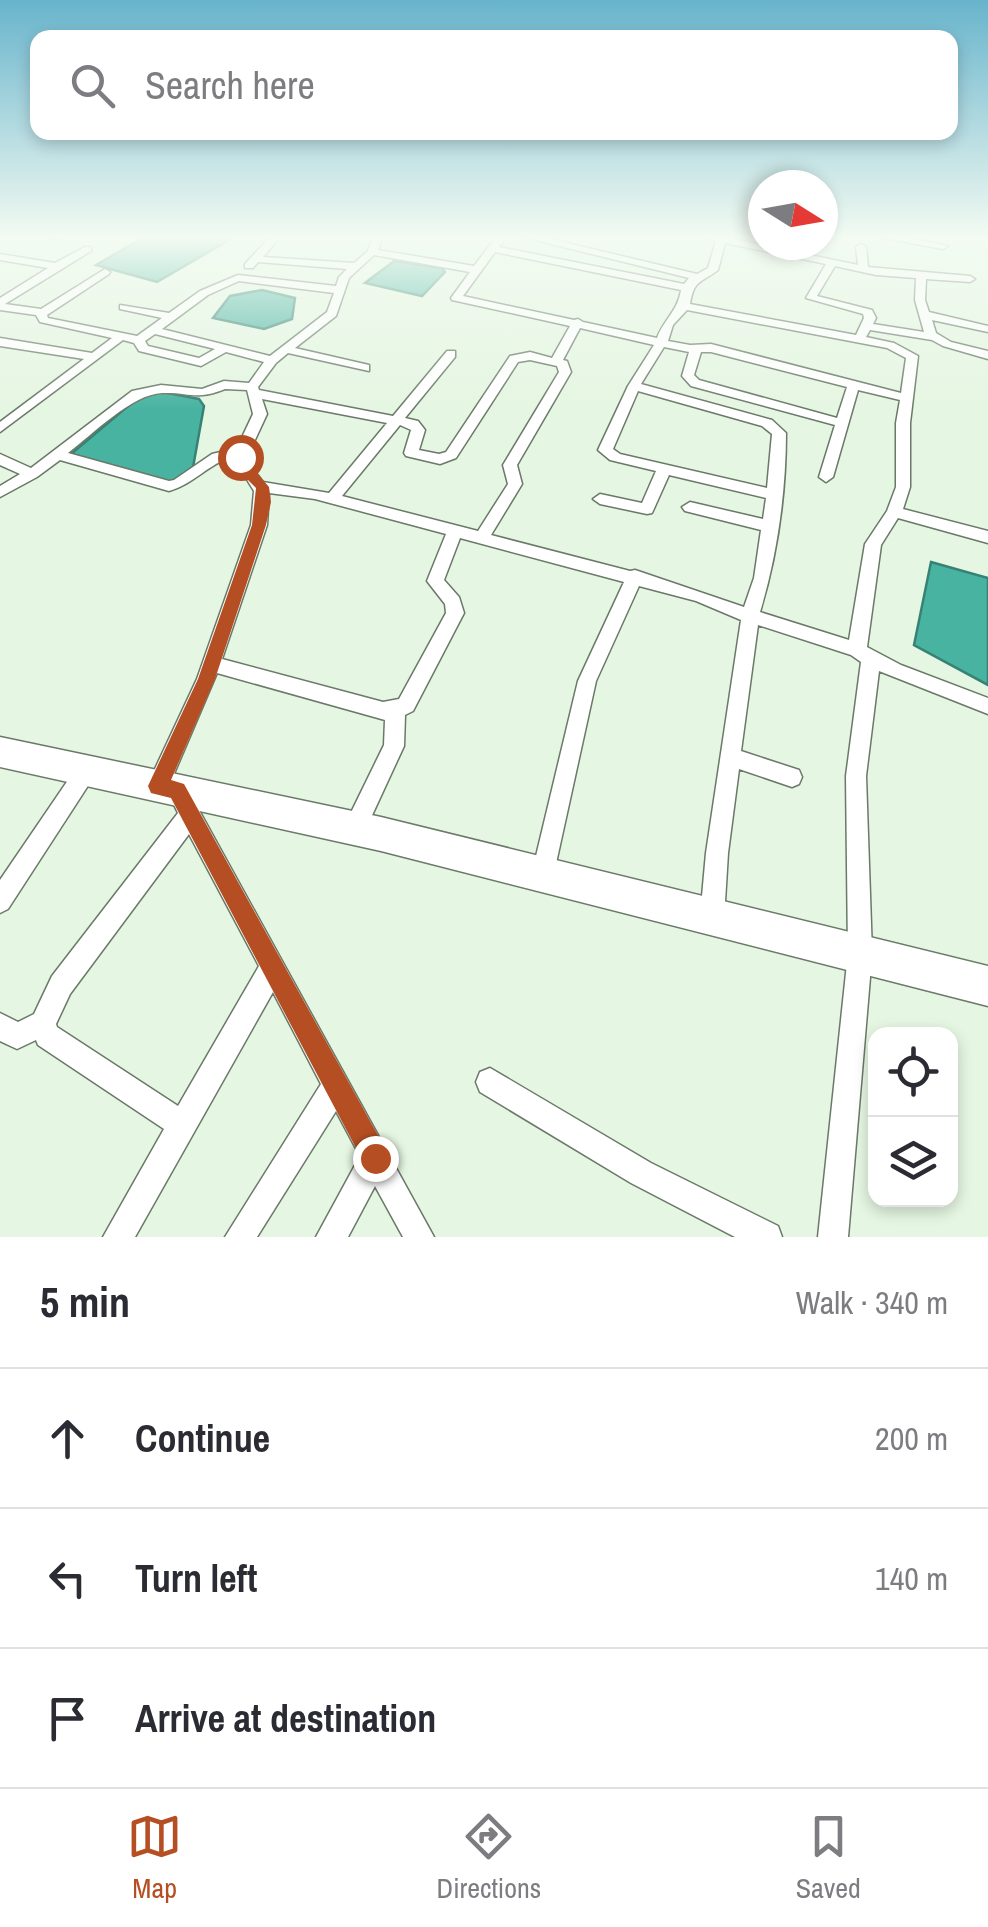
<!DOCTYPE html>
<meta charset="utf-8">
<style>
:root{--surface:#fff;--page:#f2f2f3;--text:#2b2b33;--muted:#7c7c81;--line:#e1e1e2;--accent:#b54f23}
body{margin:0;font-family:"Archivo Narrow",sans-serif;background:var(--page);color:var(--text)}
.controls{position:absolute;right:30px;bottom:30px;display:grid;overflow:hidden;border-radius:20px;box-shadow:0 5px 15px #0003}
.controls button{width:90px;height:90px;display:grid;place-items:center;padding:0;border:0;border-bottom:2px solid var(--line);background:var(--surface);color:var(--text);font:50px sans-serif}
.compass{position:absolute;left:748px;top:170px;width:90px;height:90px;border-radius:50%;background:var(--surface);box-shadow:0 5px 15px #0003;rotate:101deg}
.stop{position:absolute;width:30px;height:30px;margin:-22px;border:8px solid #b54f23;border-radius:50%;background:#fff}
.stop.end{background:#b54f23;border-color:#fff;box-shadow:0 2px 10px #0008}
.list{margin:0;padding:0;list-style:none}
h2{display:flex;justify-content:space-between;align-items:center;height:130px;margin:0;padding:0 40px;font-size:42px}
h2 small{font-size:32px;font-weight:400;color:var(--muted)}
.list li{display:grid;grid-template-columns:65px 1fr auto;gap:30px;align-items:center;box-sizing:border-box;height:140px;padding:0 40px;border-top:2px solid var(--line)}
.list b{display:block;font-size:38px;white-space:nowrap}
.list em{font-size:32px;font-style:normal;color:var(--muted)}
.icon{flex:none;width:55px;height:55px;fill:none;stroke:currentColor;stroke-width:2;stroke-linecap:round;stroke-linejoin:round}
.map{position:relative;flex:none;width:988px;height:1237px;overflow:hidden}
.search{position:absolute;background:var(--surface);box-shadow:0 5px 15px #0003;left:30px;right:30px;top:30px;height:110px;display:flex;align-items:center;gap:25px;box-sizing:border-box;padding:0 35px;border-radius:20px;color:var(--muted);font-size:38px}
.sheet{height:550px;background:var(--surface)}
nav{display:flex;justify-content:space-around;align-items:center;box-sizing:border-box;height:140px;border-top:2px solid var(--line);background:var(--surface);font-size:28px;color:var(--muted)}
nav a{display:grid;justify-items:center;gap:5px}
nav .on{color:var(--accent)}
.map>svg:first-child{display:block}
.water{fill:#49b3a2;stroke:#368274;stroke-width:2.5}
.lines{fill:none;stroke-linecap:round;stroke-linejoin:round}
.street-casing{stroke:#6a7968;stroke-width:3}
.primary-casing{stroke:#6a7968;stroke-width:3}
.street{fill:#fff;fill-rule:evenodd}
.primary{fill:#fff;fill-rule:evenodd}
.route{fill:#b54f23}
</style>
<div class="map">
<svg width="988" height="1237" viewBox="0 0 988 1237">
<rect width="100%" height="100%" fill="#e5f6e2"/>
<g class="water">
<path d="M146 236H236L157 282 96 265Z"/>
<path d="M394 261 442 268 445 272 422 296 365 283Z"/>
<path d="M262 290 295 298 292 319 264 329 213 318 230 296Z"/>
<path d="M162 392 199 399 204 406 192 473 174 483 71 454 140 396Z"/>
<path d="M931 562 988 578V685L914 645Z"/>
</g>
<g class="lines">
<defs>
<g id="street">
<path d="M38 236H62L57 239Z"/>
<path d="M271 236H281L263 257 354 263 368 251 373 236H383L378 250 474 266 497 236H507L499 247 684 284 689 278 519 236 546 238 697 274 708 268 716 241 699 236H719L858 265 856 247 861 244 866 247 868 267 970 276 975 279 970 282 926 279 925 300 929 312 988 326V332L932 320 936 333 951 342 988 351V359L943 346 932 340 870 330 866 337 894 343 918 356 910 423V487L903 509 988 531V543L898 518 881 545 867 647 901 665 988 698V714L879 671 866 776 872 954 848 1237H818L848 954 846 776 861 662 851 655 758 625 741 751 799 770 802 777 799 784 792 787 739 769 728 853 724 918 720 926 712 930 704 926 700 918 706 853 741 620 696 601 639 586 596 681 553 877 550 885 542 888 534 885 531 877 578 681 624 582 460 538 444 580 459 597 464 613 413 711 405 715 404 746 362 837 354 840 346 837 343 829 384 745 385 720 217 673 170 783 177 780 184 783 434 1237H403L375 1186 348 1237H316L360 1156 336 1111 257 1237H225L321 1084 273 992 135 1237H103L164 1129 38 1045 36 1040 17 1049 0 1041V1013L18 1022 34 1014 52 976 178 813 167 790 158 796 151 793 147 786 197 679 251 525 254 491 233 457C209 463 194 484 169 491L60 460 37 477 0 497V486L20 474 0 465V454L31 468 132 391 161 385 202 389 224 381 249 383 264 362 226 352 201 366 139 351 134 343 123 340 0 432V422L84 359 0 346V338L92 353 112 338 40 322 36 315 0 310V298L48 268 0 260V254L55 263 85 247H91V251L5 304 41 309 105 269 110 272 109 274 47 315 48 318 137 336 162 318 120 309V305L169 313 200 291 238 275 336 286 339 277 347 269 258 262 253 268H245V264ZM725 243 826 264 806 298 863 314 864 318 856 335 690 304C694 279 701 283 718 270ZM495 252 681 290C678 311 664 319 657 338L583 322 578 319 574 320 463 296ZM374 255 470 272 451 298 452 300 570 326 552 358 530 352 510 356 446 452 439 454 419 450 425 430 418 421 405 418 455 357V351H447L393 416 259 390 258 387 276 363 288 353 369 371V365L295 348 336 316 349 278ZM835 266 876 275 916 278 915 300 924 332 873 324 876 318 872 310 817 296ZM239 281 334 293 327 312 270 356 162 329 208 295ZM687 310 887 348 906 358 901 393 711 344 690 345 668 341 673 325ZM580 328 654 345 628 386 598 450 610 460 656 471 642 503 600 494 593 499 600 504 647 514 652 513 669 475 766 498 763 519 690 502 682 507 685 511 761 530 754 578 744 607 635 570 630 571 491 535 522 484 517 465 571 372 567 361 563 360ZM155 334 215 349 199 358 148 346 145 341ZM664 347 689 352 682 376 691 386 835 425 819 477 826 482 833 477 858 390 900 400 896 423V487L887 511 865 544 849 640 760 612C777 556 786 492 786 433L772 420 641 384ZM701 352H711L847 387 837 418 699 380 694 375ZM530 360 557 366 559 372 503 465 508 484 478 531 342 496 400 425 411 430 404 453 406 456 440 464 456 458 518 362ZM225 389 247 390 253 414 237 448 212 454 174 480 169 481 68 453C92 435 132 394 162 393 191 392 195 401 225 389ZM638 391 762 426 772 434 767 488 620 454 613 449ZM262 399 387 423 329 493 263 482 252 468 247 457 267 414ZM269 493 315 499 446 534 427 581 445 604 446 613 399 699 383 702 222 659 267 525ZM189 834 259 966 178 1106 57 1027 56 1024 70 994Z"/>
<path d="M824 236H844L839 239Z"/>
<path d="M873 236H898L948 246 943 249Z"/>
<path d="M86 761 93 764 96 771 93 778 8 909 0 913V880L79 764Z"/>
<path d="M490 1068 651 1163 778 1226 782 1237H735L631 1183 480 1092 476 1082 480 1072Z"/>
</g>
<path id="primary" d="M0 737 381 817 988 966V1006L381 851 0 767Z"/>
</defs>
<use href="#street" class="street-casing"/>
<use href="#primary" class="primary-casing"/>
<use href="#street" class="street"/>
<use href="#primary" class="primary"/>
</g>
<linearGradient id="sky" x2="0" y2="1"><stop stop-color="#68b4cc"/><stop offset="0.58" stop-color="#f3fbf2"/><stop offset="1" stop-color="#f3fbf2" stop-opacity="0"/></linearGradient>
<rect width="988" height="409" fill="url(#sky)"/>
<path class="route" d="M240 453 269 487 271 502 266 525 215 679 171 780 184 784 385 1148 389 1158 385 1167 375 1171 366 1167 171 798 151 793 148 786 198 679 252 525 256 488 238 470 233 457Z"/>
</svg>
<div class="controls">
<button><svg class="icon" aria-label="locate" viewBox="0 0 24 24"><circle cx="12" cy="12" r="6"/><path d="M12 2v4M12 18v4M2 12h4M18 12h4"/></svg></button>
<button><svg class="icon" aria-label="layers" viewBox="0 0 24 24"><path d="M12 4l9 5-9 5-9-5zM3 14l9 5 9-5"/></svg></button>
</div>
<svg class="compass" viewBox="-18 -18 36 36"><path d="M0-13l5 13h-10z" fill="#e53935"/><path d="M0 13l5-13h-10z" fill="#7c7c81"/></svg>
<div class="stop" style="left:240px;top:457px"></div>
<div class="stop end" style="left:375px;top:1158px"></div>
<div class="search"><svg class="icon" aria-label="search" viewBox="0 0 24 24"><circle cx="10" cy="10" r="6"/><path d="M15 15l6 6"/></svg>Search here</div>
</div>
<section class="sheet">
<h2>5 min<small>Walk · 340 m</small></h2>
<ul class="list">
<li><svg class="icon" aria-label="ahead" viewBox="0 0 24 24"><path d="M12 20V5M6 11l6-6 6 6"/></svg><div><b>Continue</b></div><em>200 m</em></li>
<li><svg class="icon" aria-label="left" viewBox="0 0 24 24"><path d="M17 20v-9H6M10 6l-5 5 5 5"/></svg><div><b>Turn left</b></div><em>140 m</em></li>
<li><svg class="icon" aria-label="arrive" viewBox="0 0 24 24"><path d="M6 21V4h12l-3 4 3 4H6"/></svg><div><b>Arrive at destination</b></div></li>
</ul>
</section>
<nav>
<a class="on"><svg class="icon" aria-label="map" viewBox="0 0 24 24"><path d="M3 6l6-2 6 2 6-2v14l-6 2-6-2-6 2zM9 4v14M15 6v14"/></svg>Map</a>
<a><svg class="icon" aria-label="directions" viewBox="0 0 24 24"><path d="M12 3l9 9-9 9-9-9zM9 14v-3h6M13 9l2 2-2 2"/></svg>Directions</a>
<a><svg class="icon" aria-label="saved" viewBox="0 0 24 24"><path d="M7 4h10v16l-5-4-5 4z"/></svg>Saved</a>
</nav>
